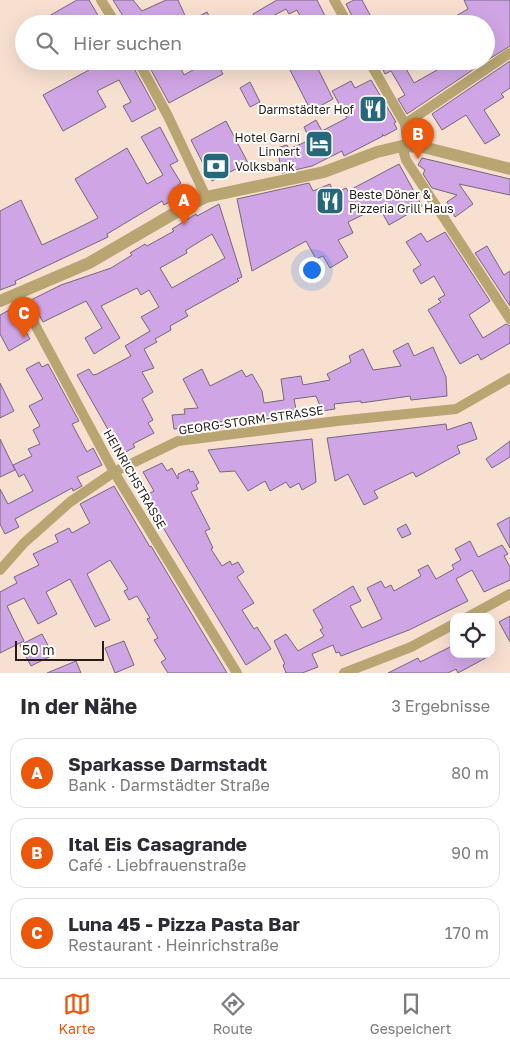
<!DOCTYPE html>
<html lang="de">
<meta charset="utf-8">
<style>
:root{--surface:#fff;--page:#f7f7f7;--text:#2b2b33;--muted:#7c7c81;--line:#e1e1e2;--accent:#ea580c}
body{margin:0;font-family:"Golos Text",sans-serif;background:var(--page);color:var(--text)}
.controls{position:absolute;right:15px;bottom:15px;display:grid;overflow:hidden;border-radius:10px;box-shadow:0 5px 20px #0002}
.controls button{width:45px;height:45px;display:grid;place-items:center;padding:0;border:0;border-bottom:1px solid var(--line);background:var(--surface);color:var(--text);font:25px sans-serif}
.scale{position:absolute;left:15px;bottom:12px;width:89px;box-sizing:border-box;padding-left:5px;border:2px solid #271e19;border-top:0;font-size:14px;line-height:18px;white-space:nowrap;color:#271e19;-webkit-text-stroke:4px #fff;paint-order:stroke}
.you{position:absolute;left:311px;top:269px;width:18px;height:18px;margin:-12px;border:4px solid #fff;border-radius:50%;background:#1a73e8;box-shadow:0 0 0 8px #1a73e833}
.badge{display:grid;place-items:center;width:32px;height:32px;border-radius:50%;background:var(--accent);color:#fff;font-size:16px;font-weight:700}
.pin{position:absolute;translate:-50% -41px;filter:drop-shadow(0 1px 2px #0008)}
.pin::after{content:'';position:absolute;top:26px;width:18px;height:15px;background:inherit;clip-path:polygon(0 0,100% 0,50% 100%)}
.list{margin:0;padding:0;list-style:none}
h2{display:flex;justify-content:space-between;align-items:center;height:65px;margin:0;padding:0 20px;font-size:21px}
h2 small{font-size:16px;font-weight:400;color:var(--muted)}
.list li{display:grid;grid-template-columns:32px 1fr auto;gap:15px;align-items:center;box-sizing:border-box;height:70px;margin:0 10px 10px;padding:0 10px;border:1px solid var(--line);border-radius:15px}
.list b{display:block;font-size:19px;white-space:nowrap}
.list p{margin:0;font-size:16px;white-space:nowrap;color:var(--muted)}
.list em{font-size:16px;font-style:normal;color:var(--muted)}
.icon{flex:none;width:28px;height:28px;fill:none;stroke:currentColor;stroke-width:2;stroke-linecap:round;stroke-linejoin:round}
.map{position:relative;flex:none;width:510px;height:673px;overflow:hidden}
.search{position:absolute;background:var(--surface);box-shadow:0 5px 20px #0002;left:15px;right:15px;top:15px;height:55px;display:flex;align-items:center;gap:12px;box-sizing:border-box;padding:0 18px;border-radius:28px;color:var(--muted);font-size:19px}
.sheet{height:305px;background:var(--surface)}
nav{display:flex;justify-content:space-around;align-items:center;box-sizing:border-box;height:70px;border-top:1px solid var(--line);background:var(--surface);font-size:14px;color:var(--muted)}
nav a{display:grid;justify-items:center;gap:2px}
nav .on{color:var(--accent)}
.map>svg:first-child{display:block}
.building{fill:#d0a5e5;stroke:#74687b;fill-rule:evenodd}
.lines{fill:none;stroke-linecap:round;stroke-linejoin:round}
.minor{stroke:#b9a572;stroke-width:10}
.tertiary{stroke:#b9a572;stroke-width:12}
.labels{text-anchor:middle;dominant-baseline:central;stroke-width:4;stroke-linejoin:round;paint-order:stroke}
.poi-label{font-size:12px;fill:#271e19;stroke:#fff;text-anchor:end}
.street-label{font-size:12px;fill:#271e19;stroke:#fff}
</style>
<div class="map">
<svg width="510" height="673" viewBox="0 0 510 673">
<rect width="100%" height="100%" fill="#f8e0d1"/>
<g class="building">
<path d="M77 0H89L103 24H35Z"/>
<path d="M113 0H133L142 11 166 0H178L188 22 207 12 213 24H128Z"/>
<path d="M277 0H317L329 24H304L297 10 289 14 286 9 258 24 253 14Z"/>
<path d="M354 0H362L375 24H356L346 4Z"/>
<path d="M464 0H510V46L486 61V24H442L468 9Z"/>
<path d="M96 61H130L156 109 132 122 123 106 131 102 119 80 97 91 106 107 63 131 43 95 89 70 87 66Z"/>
<path d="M163 61H177L184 75 209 61H216L223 74 169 103 150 68Z"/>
<path d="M302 61H314L333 99 311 111 289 68Z"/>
<path d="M379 61H411L404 65 414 83 453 61H486L407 114 398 99 405 95 391 71 385 74Z"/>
<path d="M510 61V88L501 94 504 97 484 110 500 135 485 144 466 115 442 130 432 114Z"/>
<path d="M371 80 396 122 394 123 397 129 384 136 382 134 383 136 344 156 342 151 312 166 282 173 277 148 287 145 289 149 310 140 304 127 316 120 322 131 347 118 332 91 351 81 355 88Z"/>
<path d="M250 82 260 102 250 107 240 88Z"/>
<path d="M226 121 248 163 212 181 191 140Z"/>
<path d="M160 127 178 161 170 165 181 183 178 185 183 194 164 205 162 201 107 234 108 237 15 281 16 284 0 290V211L21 200 42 245 78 228 98 218 75 179 127 148 147 184 163 175 141 137Z"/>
<path d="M422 158 510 179V195L459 184 473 204 455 217 447 202 457 195 432 188 423 174 425 170 418 165Z"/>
<path d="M399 164 422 206 389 225 379 207 348 222 353 233 338 240 348 257 330 268 323 256 316 259 306 241 252 271 237 199 309 183 313 191 330 184 334 193 346 188 348 191Z"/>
<path d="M219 204 242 277 237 279 239 281 185 311 188 316 170 326 171 330 155 339 157 342 144 349 154 368 142 372 153 392 142 399 153 420 148 423 154 433 133 444 135 447 122 454 77 375 89 369 93 375 97 374 131 356 125 346 150 331 141 317 159 307 149 290 141 295 137 288 101 306 120 338 94 354 85 338 102 328 86 301 43 322 31 300 61 285 111 268 132 255 130 253 145 244 147 246 174 231 172 229 196 214 197 216ZM212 234 225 258 172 288 160 268 187 253 186 250Z"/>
<path d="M445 232 490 301 469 315 483 338 506 324 510 326V343L481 360 478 354 460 364 428 310 441 302 438 299 445 295 434 276 421 284 413 270 421 265 406 242 421 233 427 242Z"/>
<path d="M487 246 504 275 510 271V306L475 253Z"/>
<path d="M13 308 30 339 9 351 0 334V315Z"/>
<path d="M408 343 414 356 433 347 446 377 447 396 411 400 410 396 361 403V401L334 404 335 409 322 411 316 396 294 399 297 414 218 422 219 425 204 427 174 429 172 415 185 414 184 409 198 408 183 379 202 369 210 386 242 370 246 377 252 374 262 391 264 403 284 400 281 379 301 376 303 385 330 380 327 374 351 362 349 356 363 349 373 370 401 366 393 351Z"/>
<path d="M39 362 42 367 48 364 79 421 72 424 87 452 93 448 102 465 77 477 82 486 73 491 72 488 15 519 19 527 5 534 0 524V489L8 504 33 491 24 474 19 477 13 465 32 456 28 449 40 444 33 430 40 426 29 406 43 399 26 369Z"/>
<path d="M0 383 14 411 0 418Z"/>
<path d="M471 422 477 439 457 446 460 453 416 477 413 472 374 491 378 498 364 505 348 474 335 481 327 438 446 424 447 430Z"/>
<path d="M0 439 15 470 0 477Z"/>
<path d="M312 439 316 482 302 490 299 483 290 488 286 482 270 491 265 481 248 491 235 471 220 472 208 450Z"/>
<path d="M510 441V457L492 468 486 459Z"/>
<path d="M162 463 167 471 172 468 178 479V474L189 469 190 472 193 471 199 483 196 485 198 489 191 492 210 529 205 531 213 548 211 549 222 566 230 561 232 565 238 562 244 572 237 577 254 603 242 610 254 629 257 627 271 649 246 665 144 496 154 491 143 472Z"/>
<path d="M114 486 150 547 151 546 227 673H168L161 662 166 659 154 640 158 638 147 619 150 618 137 596 129 600 124 591 128 589 110 560 87 574 110 620 95 627 70 579 46 592 57 614 38 624 24 598 7 606 24 641 0 653V592L17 583 14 577 39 565 33 554 58 542 55 535 69 528 72 533 90 523 80 504Z"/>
<path d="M510 517V548L497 524Z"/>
<path d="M406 524 411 534 402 538 397 529Z"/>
<path d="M470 541 478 557 502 545 508 554 504 556 510 567V580L484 592 472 570 456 579 468 601 409 630 341 656 339 652 336 653 333 645 312 654 318 667 302 673H286L283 665 285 664 274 641 286 634 298 651 324 636 320 630 323 628 313 610 353 586 361 601 350 606 362 628 382 619 367 588 381 581 385 588 391 585 394 591 421 576 418 570 428 565 436 579 454 569 452 565 461 560 455 549Z"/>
<path d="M510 616V642L499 622Z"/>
<path d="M42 634 53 655 31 666 20 645Z"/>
<path d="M124 641 134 665 115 673 105 648Z"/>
<path d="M454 645V654H493L458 673 456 669 448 673H388L418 658 420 662Z"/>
<path d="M76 661 81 673H47Z"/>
</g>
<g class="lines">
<g class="minor">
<path d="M101 0 116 24"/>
<path d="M334 0 348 24"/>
<path d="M138 61 168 116 206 197"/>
<path d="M369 61 405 124 408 146"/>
<path d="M405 124 510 53"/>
<path d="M402 146 406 160 510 319"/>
<path d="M18 293 114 472 237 673"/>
<path d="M0 570 24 543 70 502 114 472 178 441 337 421 456 409 510 378"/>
<path d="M468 617 510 594"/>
<path d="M344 673 411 647 454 624"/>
</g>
<path class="tertiary" d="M0 301 89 263 180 210 206 197 324 172 377 152 402 146 423 147 510 169"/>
</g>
<defs>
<symbol id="restaurant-square" viewBox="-11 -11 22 22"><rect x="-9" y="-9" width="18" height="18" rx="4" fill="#24687a" stroke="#fff"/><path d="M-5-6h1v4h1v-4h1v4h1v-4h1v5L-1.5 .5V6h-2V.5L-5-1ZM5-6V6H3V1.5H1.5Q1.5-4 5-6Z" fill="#fff"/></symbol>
<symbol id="hotel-square" viewBox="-11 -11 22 22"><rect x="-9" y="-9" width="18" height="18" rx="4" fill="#24687a" stroke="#fff"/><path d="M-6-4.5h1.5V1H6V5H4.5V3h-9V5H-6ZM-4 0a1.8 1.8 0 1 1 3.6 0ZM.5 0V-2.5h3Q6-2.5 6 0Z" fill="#fff"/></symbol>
<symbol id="bank-square" viewBox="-11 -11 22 22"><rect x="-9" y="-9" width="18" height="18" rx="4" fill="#24687a" stroke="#fff"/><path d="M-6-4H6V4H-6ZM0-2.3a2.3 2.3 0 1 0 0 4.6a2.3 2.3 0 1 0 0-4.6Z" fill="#fff"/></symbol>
</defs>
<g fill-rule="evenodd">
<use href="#restaurant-square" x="357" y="93" width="32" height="32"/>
<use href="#hotel-square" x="303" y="128" width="32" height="32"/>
<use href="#bank-square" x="200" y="150" width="32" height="32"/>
<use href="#restaurant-square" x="314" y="185" width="32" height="32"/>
</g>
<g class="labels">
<g class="poi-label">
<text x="354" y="109">Darmstädter Hof</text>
<text x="300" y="137">Hotel Garni<tspan x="300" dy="14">Linnert</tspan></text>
<text x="235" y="166" text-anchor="start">Volksbank</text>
<text x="349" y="194" text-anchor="start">Beste Döner &amp;<tspan x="349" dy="14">Pizzeria Grill Haus</tspan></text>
</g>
<g class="street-label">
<text transform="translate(251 420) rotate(-8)">GEORG-STORM-STRASSE</text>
<text transform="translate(135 479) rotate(60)">HEINRICHSTRASSE</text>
</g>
</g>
</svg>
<div class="controls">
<button><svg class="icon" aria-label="locate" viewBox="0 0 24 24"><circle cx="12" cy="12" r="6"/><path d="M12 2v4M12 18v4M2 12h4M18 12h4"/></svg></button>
</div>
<div class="scale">50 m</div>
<div class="you"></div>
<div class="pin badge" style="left:184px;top:225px">A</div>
<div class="pin badge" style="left:418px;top:159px">B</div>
<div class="pin badge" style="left:24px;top:338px">C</div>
<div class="search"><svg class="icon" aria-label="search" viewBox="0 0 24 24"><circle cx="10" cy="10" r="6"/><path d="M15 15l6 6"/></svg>Hier suchen</div>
</div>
<section class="sheet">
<h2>In der Nähe<small>3 Ergebnisse</small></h2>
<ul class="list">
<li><span class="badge">A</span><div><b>Sparkasse Darmstadt</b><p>Bank · Darmstädter Straße</p></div><em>80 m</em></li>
<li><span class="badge">B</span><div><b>Ital Eis Casagrande</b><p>Café · Liebfrauenstraße</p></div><em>90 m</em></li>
<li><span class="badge">C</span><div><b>Luna 45 - Pizza Pasta Bar</b><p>Restaurant · Heinrichstraße</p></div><em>170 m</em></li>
</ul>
</section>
<nav>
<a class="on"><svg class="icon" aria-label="map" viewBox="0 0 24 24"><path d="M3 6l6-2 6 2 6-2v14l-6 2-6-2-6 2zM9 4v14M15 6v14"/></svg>Karte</a>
<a><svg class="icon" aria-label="directions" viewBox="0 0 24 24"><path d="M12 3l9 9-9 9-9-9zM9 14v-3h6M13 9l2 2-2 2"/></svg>Route</a>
<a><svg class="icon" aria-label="saved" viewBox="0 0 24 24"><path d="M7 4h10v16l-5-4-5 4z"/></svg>Gespeichert</a>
</nav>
